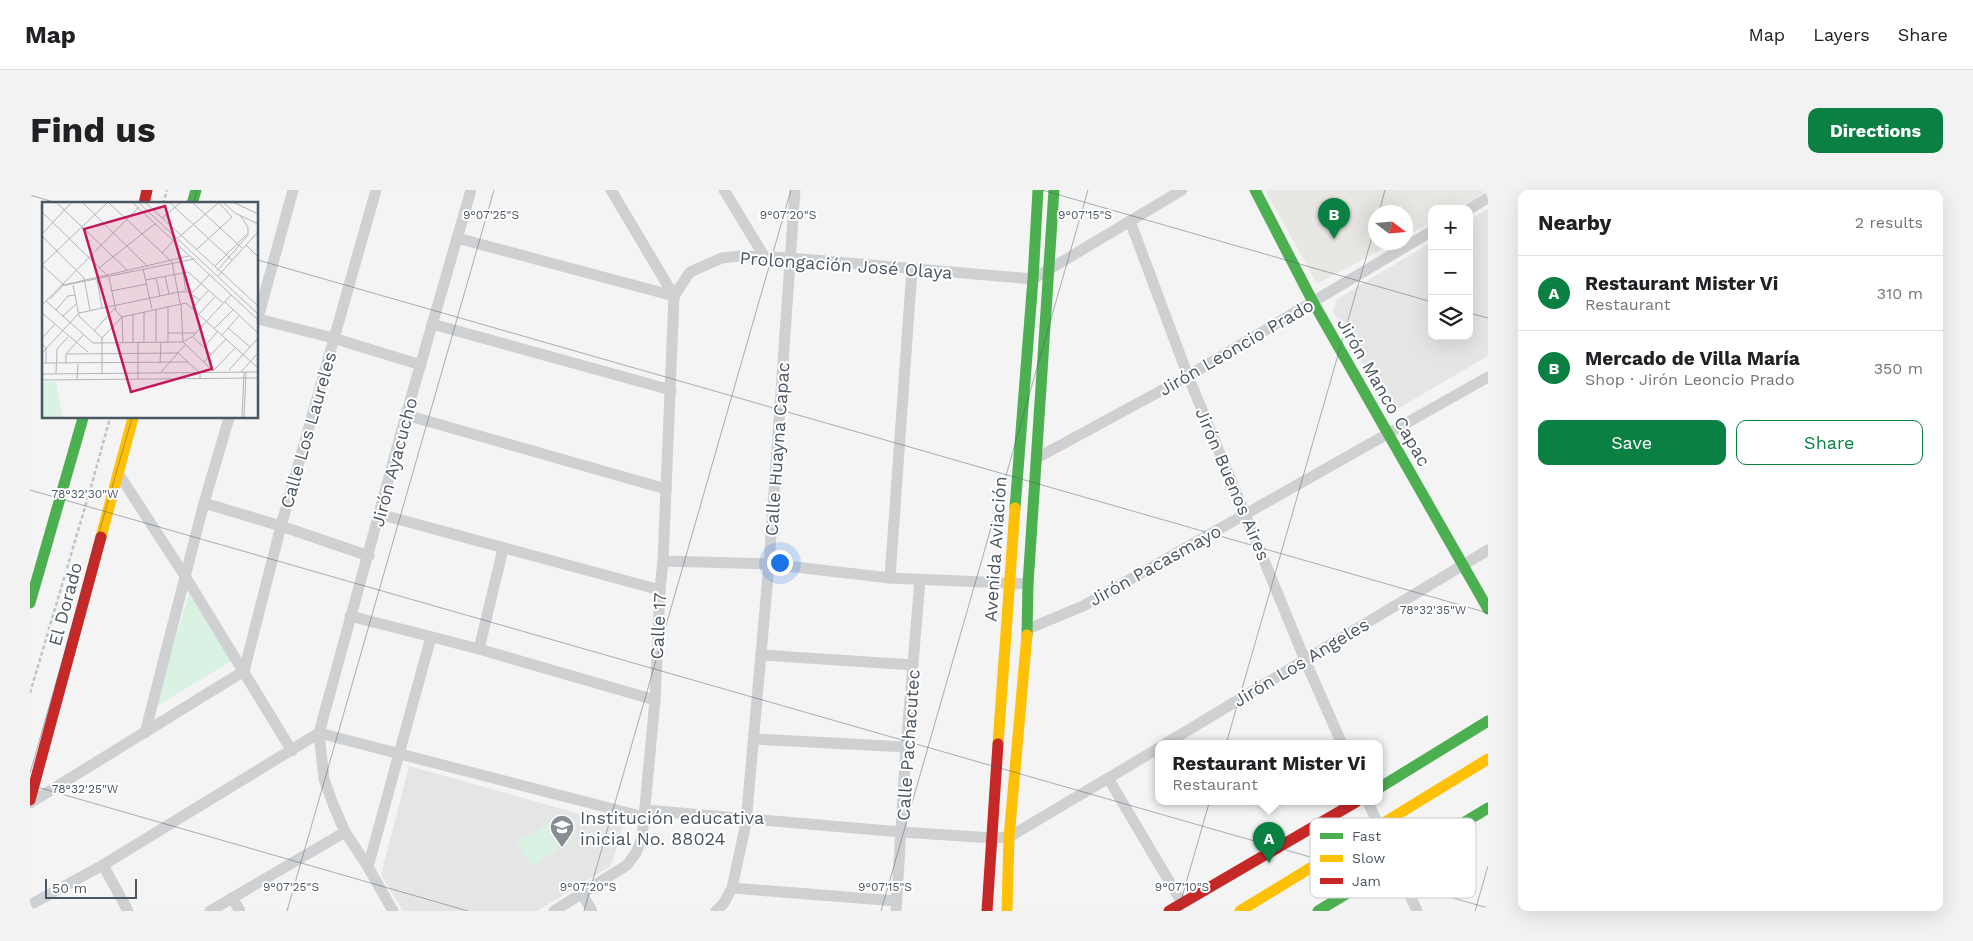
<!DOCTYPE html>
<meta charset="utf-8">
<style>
:root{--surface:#fff;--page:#f2f2f2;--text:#202124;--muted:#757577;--line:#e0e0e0;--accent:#0b8043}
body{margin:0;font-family:"Work Sans",sans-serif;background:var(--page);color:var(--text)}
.controls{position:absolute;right:15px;top:15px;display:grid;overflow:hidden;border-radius:10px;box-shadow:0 5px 20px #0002}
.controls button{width:45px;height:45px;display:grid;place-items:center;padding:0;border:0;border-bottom:1px solid var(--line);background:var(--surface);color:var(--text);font:25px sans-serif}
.compass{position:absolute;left:1338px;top:15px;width:45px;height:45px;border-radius:50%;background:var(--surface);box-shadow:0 5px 20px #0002;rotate:106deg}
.scale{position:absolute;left:15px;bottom:12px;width:92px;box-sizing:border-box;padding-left:5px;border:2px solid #4a5661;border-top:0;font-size:14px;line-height:18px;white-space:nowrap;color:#4a5661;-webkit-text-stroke:4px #fff;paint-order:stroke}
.you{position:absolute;left:749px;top:372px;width:18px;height:18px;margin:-12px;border:4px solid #fff;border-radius:50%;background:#1a73e8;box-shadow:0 0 0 8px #1a73e833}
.badge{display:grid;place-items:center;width:32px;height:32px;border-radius:50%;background:var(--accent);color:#fff;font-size:16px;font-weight:700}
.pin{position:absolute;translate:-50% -41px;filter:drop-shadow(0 1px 2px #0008)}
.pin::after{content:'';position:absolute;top:26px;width:18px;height:15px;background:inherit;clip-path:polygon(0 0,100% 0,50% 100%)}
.popup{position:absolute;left:1125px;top:550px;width:228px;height:65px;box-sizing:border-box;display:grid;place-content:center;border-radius:10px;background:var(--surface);filter:drop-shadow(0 1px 4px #0005);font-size:16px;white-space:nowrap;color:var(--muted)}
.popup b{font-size:19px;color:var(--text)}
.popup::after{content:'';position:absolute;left:50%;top:100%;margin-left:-10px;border:10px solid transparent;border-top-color:var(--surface)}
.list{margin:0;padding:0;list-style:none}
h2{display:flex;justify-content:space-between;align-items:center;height:65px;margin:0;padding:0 20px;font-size:21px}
h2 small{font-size:16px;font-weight:400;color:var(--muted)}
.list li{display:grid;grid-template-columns:32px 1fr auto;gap:15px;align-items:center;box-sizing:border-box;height:75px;padding:0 20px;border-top:1px solid var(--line)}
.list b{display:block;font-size:19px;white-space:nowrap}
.list p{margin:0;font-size:16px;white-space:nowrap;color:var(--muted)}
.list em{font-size:16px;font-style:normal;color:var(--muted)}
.actions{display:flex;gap:10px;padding:15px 20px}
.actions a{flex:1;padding:11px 0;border:1px solid var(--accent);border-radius:10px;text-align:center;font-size:18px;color:var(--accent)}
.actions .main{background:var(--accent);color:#fff}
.icon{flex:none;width:28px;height:28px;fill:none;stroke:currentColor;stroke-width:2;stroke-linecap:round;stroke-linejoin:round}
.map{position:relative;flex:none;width:1458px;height:721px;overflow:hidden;border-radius:10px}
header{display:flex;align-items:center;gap:30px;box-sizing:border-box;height:70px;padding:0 25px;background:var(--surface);border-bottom:1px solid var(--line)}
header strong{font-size:24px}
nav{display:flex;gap:28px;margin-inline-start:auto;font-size:18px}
.intro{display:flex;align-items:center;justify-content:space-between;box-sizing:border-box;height:120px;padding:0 30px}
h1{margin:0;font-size:35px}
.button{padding:12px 22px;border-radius:10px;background:var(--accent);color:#fff;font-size:18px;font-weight:700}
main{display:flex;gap:30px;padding:0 30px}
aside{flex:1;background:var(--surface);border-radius:10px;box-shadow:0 5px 20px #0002}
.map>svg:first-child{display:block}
.commercial{fill:#e8e7e3}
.education{fill:#e6e5e6}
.green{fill:#d9f2e3}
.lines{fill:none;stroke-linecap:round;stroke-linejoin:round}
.path{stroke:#bcc7c4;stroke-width:2.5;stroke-dasharray:4 2.5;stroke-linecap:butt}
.street{stroke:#ced0d2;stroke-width:11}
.fast{stroke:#4caf50;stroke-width:11}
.slow{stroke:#ffc107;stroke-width:11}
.jam{stroke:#c62828;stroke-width:11}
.ticks{fill:none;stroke:#4a5661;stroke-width:1;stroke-opacity:0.45}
.labels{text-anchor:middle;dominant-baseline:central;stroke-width:4;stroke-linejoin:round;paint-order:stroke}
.street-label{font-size:18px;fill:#4a5661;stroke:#fff}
.poi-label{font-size:18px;fill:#4a5661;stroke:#fff;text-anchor:start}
.inset-road{fill:none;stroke:#b0b5b9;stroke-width:1}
.view{fill:#c2185b;fill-opacity:0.15;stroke:#c2185b;stroke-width:2.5}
.inset-edge{fill:none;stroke:#4a5661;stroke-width:2.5}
.key{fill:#fff;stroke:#c9ccd0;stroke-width:1}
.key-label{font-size:14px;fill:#4a5661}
.ticks-label{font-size:12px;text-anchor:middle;fill:#4a5661;stroke:#fff;stroke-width:4;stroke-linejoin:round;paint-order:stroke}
</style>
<header>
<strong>Map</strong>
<nav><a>Map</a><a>Layers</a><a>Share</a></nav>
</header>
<div class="intro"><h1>Find us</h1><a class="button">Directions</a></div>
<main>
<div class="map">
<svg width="1458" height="721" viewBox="0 0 1458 721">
<rect width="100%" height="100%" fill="#f4f4f4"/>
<path class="commercial" d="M1235 0H1458V1L1426 19H1402V32L1376 46V22H1346V52L1363 53 1287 94Z"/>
<g class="education">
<path d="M1458 19V166L1369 218 1358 217 1303 121 1307 109 1402 52V146H1439V30Z"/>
<path d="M379 576 593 636 581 676 507 721H373L351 685Z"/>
</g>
<g class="green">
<path d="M159 404 201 471 124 518Z"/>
<path d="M528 627 543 649 502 676 486 653Z"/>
</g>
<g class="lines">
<g class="path">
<path d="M133 14 137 0"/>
<path d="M0 503 61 297 80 228"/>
</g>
<g class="street">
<path d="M581 0 644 106"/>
<path d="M694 0 734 66"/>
<path d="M1439 19 1458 8"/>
<path d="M1100 31 1158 186 1275 470 1312 554"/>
<path d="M427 48 644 106"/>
<path d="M644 106 660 82 692 68 710 66 761 68 1003 89 1152 0"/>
<path d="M228 128 263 0"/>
<path d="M228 129 303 148 391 175"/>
<path d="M402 134 641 200"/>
<path d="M376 225 636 299"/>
<path d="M1007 268 1158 186 1402 41"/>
<path d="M88 283 155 386 262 561"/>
<path d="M174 313 251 336 339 366"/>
<path d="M349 324 630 400"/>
<path d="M633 371 739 374 860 388 998 394"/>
<path d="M860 388 882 79"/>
<path d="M320 426 449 459 625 510"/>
<path d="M998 439 1053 416 1458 187"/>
<path d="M449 459 473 359"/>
<path d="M731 465 883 475"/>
<path d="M115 543 174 313 199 228"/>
<path d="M725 549 876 557"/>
<path d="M1135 554 1458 360"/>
<path d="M1078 588 1152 713"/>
<path d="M1338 612 1387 721"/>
<path d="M0 613 214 481 251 336 346 0"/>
<path d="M615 620 871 642 962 648 979 647 1129 558"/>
<path d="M73 675 98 721"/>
<path d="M338 677 401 447"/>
<path d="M702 698 867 711"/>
<path d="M552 704 562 721"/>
<path d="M202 708 210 721"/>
<path d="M0 715 73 675 289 543 614 627"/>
<path d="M180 721 315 642"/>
<path d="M363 721 338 677 315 642 303 614 294 589 289 543 376 225 441 0"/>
<path d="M524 721 597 675 606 663 612 648 625 510 630 400 633 371 644 106"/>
<path d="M686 721 694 713 702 698 716 633 739 374 765 0"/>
<path d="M866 721 876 557 890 390"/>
</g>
<g class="fast">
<path d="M1225 0 1283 112 1458 419"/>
<path d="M162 14 166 0"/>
<path d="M985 318 1003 89 1008 0"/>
<path d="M0 413 53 228"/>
<path d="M997 445 998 394 1024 0"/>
<path d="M1349 598 1458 531"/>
<path d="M1288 721 1458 618"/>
</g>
<g class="slow">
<path d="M71 347 103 228"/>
<path d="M968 554 985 318"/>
<path d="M977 721 979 647 997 445"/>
<path d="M1210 721 1458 569"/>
</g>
<g class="jam">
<path d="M114 14 117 0"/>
<path d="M0 610 71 347"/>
<path d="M957 721 968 554"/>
<path d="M1139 721 1326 612"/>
</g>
</g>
<path class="ticks" d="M1012 0 1402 112M0 5 30 14M163 14 167 0M1349 22 1355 0M228 70 1458 423M1439 123 1458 128M0 300 1458 718M0 583 102 228M0 595 438 721M257 721 464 0M554 721 761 0M851 721 1058 0M1148 721 1346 33M1445 721 1458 676"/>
<defs>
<symbol id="school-pin" viewBox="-11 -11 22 30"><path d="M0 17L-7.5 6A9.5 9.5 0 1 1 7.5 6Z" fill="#868d94" stroke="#fff"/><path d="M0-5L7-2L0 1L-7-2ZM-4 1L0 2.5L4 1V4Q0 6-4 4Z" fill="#fff"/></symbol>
</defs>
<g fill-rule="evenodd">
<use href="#school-pin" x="518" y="623" width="28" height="38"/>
</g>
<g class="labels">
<g class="street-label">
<text transform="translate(816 75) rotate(4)">Prolongación José Olaya</text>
<text transform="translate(1206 157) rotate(-30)">Jirón Leoncio Prado</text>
<text transform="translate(1354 202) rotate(60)">Jirón Manco Capac</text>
<text transform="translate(278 240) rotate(-74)">Calle Los Laureles</text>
<text transform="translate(747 259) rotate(-86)">Calle Huayna Capac</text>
<text transform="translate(364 272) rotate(-75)">Jirón Ayacucho</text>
<text transform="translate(1203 294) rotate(67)">Jirón Buenos Aires</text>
<text transform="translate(965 359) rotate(-86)">Avenida Aviación</text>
<text transform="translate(1125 375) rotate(-29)">Jirón Pacasmayo</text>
<text transform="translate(35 414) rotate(-75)">El Dorado</text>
<text transform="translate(628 436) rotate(-87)">Calle 17</text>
<text transform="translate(1271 472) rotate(-31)">Jirón Los Angeles</text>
<text transform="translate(878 555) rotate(-86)">Calle Pachacutec</text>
</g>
<g class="poi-label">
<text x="550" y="627">Institución educativa<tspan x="550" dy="21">inicial No. 88024</tspan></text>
</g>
</g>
<g transform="translate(12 12)">
<rect width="216" height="216" fill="#f4f4f4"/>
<path d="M0 180H14L21 216H0Z" fill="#d9f2e3"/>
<path class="inset-road" d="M15 1 86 69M41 1 106 65M67 1 130 60 138 101M91 1 216 118M97 1 216 112M104 1 216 104M128 1 190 58M151 1 200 46M182 1 193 11 216 22M193 1 216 12M0 10 67 75 74 109 80 115M120 16 138 1M0 32 29 1M0 34 42 76 48 108M136 36 176 1M204 43 216 55M154 48 190 15 177 1M120 51 131 39M0 63 22 83 147 54M0 63 65 1M173 64 205 32M57 66 114 21M101 67 110 107M175 69 206 33V25L198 13M141 71 144 89M123 74 127 92M176 74 216 30M114 76 118 94M55 78 60 106M104 78 146 70 181 101M31 83 37 114 60 136M19 84 152 57M69 89 105 82M150 91 168 72M8 97 20 85M4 99 51 141 141 140 151 134 189 93M183 100 216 131M139 101 141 140 171 169M0 103 97 5M126 104V141M150 106 166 89M114 107V140M14 108 26 94 33 93M102 110V141M0 111 46 150M91 112V141M157 112 173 95M21 114 34 102M80 115 144 101 216 166M80 116 81 141M173 126 191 108M186 126 208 145M52 129 73 106M126 131H154M180 133 197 114M151 135 170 153M0 136 12 123M60 136 80 115M0 142 4 146V161M162 145 176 129M0 151 37 111 137 90H146L158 98M24 152 136 151 158 171V177M162 160 184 137M0 161 146 160M24 161V152L41 133M118 161 119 141M187 168 216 136M171 169 193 146M119 170 143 143M199 170 216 151M0 172 216 170M14 172 15 147 26 135M60 172V136M35 177 36 162M96 177V141M0 178 216 176M200 216 202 170M202 216 204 170"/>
<path class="view" d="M123 4 170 167 89 190 42 27Z"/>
<rect width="216" height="216" class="inset-edge"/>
</g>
<rect x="1280" y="628" width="166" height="80" rx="8" class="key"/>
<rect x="1290" y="643" width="23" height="6" fill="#4caf50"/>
<rect x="1290" y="665" width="23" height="7" fill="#ffc107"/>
<rect x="1290" y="688" width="23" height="6" fill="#c62828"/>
<g class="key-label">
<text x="1322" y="651">Fast</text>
<text x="1322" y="673">Slow</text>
<text x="1322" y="696">Jam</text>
</g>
<g class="ticks-label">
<text x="461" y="29">9°07'25"S</text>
<text x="758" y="29">9°07'20"S</text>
<text x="1055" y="29">9°07'15"S</text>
<text x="55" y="308">78°32'30"W</text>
<text x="1403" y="424">78°32'35"W</text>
<text x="55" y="603">78°32'25"W</text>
<text x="261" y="701">9°07'25"S</text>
<text x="558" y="701">9°07'20"S</text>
<text x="855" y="701">9°07'15"S</text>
<text x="1152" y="701">9°07'10"S</text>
</g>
</svg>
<div class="controls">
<button>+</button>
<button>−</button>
<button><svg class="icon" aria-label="layers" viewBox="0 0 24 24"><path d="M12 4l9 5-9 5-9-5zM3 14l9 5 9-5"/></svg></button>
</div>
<svg class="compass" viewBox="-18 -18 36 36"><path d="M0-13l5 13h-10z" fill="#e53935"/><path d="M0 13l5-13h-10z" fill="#757577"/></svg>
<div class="scale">50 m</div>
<div class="you"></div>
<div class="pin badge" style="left:1239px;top:673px">A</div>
<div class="popup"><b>Restaurant Mister Vi</b>Restaurant</div>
<div class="pin badge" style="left:1304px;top:49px">B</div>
</div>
<aside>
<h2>Nearby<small>2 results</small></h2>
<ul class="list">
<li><span class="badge">A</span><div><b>Restaurant Mister Vi</b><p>Restaurant</p></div><em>310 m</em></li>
<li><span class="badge">B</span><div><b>Mercado de Villa María</b><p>Shop · Jirón Leoncio Prado</p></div><em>350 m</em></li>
</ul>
<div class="actions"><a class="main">Save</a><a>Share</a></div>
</aside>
</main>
